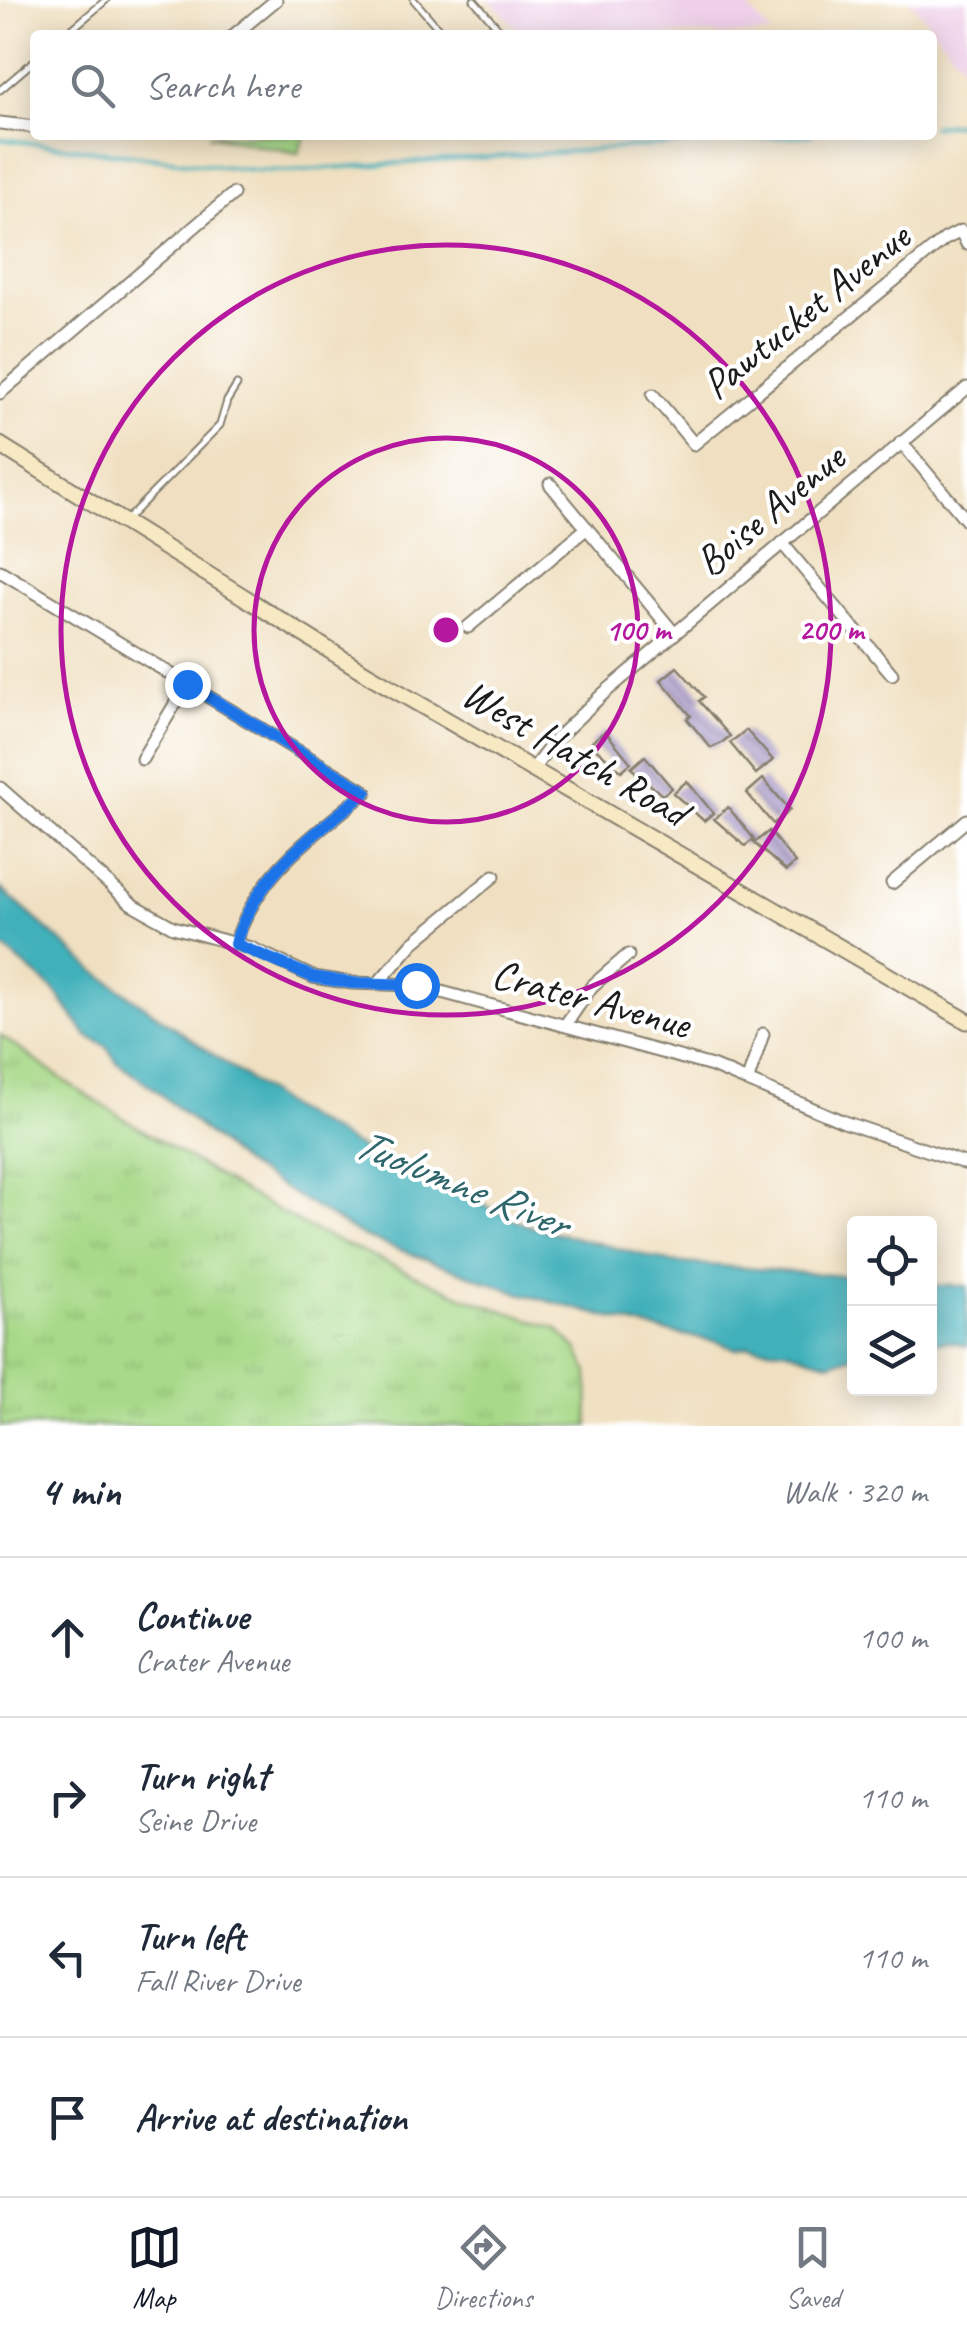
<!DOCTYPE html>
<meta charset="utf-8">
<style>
:root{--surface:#fff;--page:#f2f2f3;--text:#1f2937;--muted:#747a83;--line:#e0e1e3;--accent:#111827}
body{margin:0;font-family:Caveat,sans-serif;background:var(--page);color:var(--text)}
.controls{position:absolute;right:30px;bottom:30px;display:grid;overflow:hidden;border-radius:10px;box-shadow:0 5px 25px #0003}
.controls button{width:90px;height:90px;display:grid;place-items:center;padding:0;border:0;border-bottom:2px solid var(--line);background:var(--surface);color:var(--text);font:50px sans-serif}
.stop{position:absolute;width:30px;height:30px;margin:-22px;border:8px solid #1a73e8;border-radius:50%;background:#fff}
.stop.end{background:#1a73e8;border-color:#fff;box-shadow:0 2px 10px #0008}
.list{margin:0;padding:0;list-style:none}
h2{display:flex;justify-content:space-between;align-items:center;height:130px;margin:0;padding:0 40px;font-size:42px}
h2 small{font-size:32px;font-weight:400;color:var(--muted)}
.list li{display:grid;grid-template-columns:65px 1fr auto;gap:30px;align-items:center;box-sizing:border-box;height:160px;padding:0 40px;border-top:2px solid var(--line)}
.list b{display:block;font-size:38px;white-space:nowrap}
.list p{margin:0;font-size:32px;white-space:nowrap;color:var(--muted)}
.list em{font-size:32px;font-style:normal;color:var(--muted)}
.icon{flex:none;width:55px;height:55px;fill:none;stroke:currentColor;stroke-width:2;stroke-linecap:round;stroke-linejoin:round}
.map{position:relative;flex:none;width:967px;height:1426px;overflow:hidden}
.search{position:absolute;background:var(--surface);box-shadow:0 5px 25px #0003;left:30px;right:30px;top:30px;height:110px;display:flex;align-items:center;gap:25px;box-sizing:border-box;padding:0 35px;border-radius:10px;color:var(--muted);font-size:38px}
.sheet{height:770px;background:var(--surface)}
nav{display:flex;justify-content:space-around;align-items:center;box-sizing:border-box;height:140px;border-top:2px solid var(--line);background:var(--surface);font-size:28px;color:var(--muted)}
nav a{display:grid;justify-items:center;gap:5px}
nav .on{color:var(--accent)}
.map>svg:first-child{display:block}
.built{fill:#eed0e8}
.grass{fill:url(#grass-tufts);stroke:#627a52;stroke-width:2.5}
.park{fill:#a7d988;stroke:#627a52;stroke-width:2.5}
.water{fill:#40b0ba;stroke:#2e666b;stroke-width:2.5}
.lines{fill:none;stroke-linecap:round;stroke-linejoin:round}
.stream{stroke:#40b0ba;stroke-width:4}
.building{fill:url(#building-back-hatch)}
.service-casing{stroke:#867e6e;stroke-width:9}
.minor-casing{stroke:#867e6e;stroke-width:15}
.secondary-casing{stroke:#867e6e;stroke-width:19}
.service{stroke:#fff;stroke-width:5}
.minor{stroke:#fff;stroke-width:11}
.secondary{stroke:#f7e9c3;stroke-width:15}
.route{stroke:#1a73e8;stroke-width:12}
.ring{fill:none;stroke:#b5179e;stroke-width:5}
.labels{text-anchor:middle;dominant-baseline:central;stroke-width:8;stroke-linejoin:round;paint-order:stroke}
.street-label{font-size:42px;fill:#1c1c1c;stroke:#fff}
.water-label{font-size:45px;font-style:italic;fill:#2e666b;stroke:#fff}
.centre{fill:#b5179e;stroke:#fff;stroke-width:5}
.ring-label{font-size:30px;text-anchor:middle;font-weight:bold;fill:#b5179e;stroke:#fff;stroke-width:8;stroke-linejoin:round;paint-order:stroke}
</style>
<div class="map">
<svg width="967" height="1426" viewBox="0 0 967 1426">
<defs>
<pattern id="grass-tufts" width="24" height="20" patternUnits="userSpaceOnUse" patternTransform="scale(2.5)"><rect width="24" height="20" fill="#a7d988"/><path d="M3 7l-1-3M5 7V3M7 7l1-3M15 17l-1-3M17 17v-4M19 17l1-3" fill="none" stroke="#8fba75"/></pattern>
<pattern id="building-back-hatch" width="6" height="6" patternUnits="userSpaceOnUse" patternTransform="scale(2.5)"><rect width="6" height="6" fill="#afa1cb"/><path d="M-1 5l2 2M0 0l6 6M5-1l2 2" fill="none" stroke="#8e82a4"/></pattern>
</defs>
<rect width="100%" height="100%" fill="#fff"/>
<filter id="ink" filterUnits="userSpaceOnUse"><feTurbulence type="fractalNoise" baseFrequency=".01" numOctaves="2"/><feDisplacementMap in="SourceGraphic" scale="20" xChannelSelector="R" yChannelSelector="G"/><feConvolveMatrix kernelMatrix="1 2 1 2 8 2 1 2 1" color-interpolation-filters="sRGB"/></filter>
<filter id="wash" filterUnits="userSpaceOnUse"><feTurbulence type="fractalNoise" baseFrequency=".0048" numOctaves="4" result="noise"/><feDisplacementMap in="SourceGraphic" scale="40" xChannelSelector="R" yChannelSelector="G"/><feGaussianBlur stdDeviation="2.25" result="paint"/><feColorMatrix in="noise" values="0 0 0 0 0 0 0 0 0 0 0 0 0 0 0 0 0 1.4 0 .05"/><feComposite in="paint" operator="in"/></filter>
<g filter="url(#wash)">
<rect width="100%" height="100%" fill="#f0e0c1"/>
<g class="built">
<path d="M490 0H754L748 7 772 35H523Z"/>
<path d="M910 0H967V71Z"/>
</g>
<path class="grass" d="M0 1035 70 1085 237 1188 312 1230 474 1301 556 1328 577 1349 588 1372 589 1426H0Z"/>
<path class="park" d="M208 135H306L298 153Z"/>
<g class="water">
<path d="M0 888 95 971 289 1108 371 1154 530 1226 671 1262 854 1277V1356L830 1363 788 1350 749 1346 736 1349 718 1342 648 1328 519 1293 362 1236 242 1163 156 1090 117 1062 106 1046 87 1036 55 991 0 945Z"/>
<path d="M930 1285 967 1286V1346L950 1341 930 1343Z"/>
</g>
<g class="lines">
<g class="stream">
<path d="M932 126 967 123"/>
<path d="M0 139 253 170 288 171 811 135"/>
</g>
</g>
<g id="blocks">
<g class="building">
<path d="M677 667 704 697 699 701 730 736 720 744 711 748 687 719 691 716 661 680Z"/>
<path d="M746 730 773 760 756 774 730 743Z"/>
<path d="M605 731 631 763 621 771 590 743Z"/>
<path d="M645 756 672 788 662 795 631 768Z"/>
<path d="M763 779 790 810 773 824 747 793Z"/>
<path d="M687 781 713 813 704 821 673 793Z"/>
<path d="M728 807 754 839 745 846 714 819Z"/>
<path d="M769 831 795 863 786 871 754 843Z"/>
</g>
</g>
</g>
<g filter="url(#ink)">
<use href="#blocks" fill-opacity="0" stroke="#867e6e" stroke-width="2.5"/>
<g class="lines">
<defs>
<g id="service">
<path d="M414 0 444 35"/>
<path d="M474 0 504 35"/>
<path d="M65 35 106 0"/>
<path d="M0 90 35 60"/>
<path d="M127 519 220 425 227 401 237 385"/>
</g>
<g id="minor">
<path d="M234 35 276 0"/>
<path d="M0 123 35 127"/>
<path d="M0 393 233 194"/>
<path d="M653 395 694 444 945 239 961 231 967 244"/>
<path d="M901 442 967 521"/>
<path d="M550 484 674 633"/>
<path d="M782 543 892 674"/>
<path d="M0 571 366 792C310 839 258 872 235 944"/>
<path d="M468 627 587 528"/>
<path d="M142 759 187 684"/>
<path d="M533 769 556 739 603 694 967 388"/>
<path d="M0 788 132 904 173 927 251 948 313 977 352 983 416 985 712 1066 844 1122 967 1164"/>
<path d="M892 883 967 820"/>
<path d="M379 982 413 943 494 876"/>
<path d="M566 1024 592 986 628 955"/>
<path d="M748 1079 763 1034"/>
</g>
<path id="secondary" d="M0 445 369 675 967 1021"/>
</defs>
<use href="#service" class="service-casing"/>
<use href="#minor" class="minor-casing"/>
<use href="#secondary" class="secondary-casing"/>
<use href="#service" class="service"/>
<use href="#minor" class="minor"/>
<use href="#secondary" class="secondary"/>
</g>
</g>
<g class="lines" filter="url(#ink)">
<path class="route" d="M187 684 366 792C310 839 258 872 235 944L313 977 352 983 416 985"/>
</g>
<g class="ring">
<circle cx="446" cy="630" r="192"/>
<circle cx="446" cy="630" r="385"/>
</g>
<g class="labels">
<g class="street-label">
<text transform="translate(806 311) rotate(-39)">Pawtucket Avenue</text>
<text transform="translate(770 510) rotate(-40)">Boise Avenue</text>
<text transform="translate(575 753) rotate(30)">West Hatch Road</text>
<text transform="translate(591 999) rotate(15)">Crater Avenue</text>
</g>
<g class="water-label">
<text transform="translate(461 1183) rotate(22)">Tuolumne River</text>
</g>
</g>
<circle cx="446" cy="630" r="15" class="centre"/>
<g class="ring-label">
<text x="638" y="640">100 m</text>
<text x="831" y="640">200 m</text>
</g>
</svg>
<div class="controls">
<button><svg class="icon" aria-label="locate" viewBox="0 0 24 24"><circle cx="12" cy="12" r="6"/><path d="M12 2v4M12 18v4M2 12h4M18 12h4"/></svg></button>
<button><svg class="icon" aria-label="layers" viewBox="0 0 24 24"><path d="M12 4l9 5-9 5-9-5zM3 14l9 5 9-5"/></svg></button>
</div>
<div class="stop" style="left:416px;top:985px"></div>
<div class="stop end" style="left:187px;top:684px"></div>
<div class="search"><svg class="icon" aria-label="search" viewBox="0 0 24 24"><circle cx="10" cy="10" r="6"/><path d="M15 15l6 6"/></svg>Search here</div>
</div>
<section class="sheet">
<h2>4 min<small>Walk · 320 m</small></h2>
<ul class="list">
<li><svg class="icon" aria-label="ahead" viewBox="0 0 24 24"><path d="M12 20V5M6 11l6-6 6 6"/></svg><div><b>Continue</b><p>Crater Avenue</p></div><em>100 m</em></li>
<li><svg class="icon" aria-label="right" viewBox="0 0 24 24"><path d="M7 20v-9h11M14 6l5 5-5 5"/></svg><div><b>Turn right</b><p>Seine Drive</p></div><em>110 m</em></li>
<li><svg class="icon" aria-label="left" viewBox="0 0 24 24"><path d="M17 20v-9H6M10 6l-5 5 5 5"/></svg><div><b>Turn left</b><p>Fall River Drive</p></div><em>110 m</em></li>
<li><svg class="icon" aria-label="arrive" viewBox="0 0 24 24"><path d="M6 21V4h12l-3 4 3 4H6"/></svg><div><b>Arrive at destination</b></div></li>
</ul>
</section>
<nav>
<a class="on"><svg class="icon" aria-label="map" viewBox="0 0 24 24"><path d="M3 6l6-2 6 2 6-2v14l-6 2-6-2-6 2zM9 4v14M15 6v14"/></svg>Map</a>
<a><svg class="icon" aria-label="directions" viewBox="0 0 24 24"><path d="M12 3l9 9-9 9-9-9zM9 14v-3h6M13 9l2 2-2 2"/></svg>Directions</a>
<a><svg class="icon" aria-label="saved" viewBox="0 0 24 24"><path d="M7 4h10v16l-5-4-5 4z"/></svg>Saved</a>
</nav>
